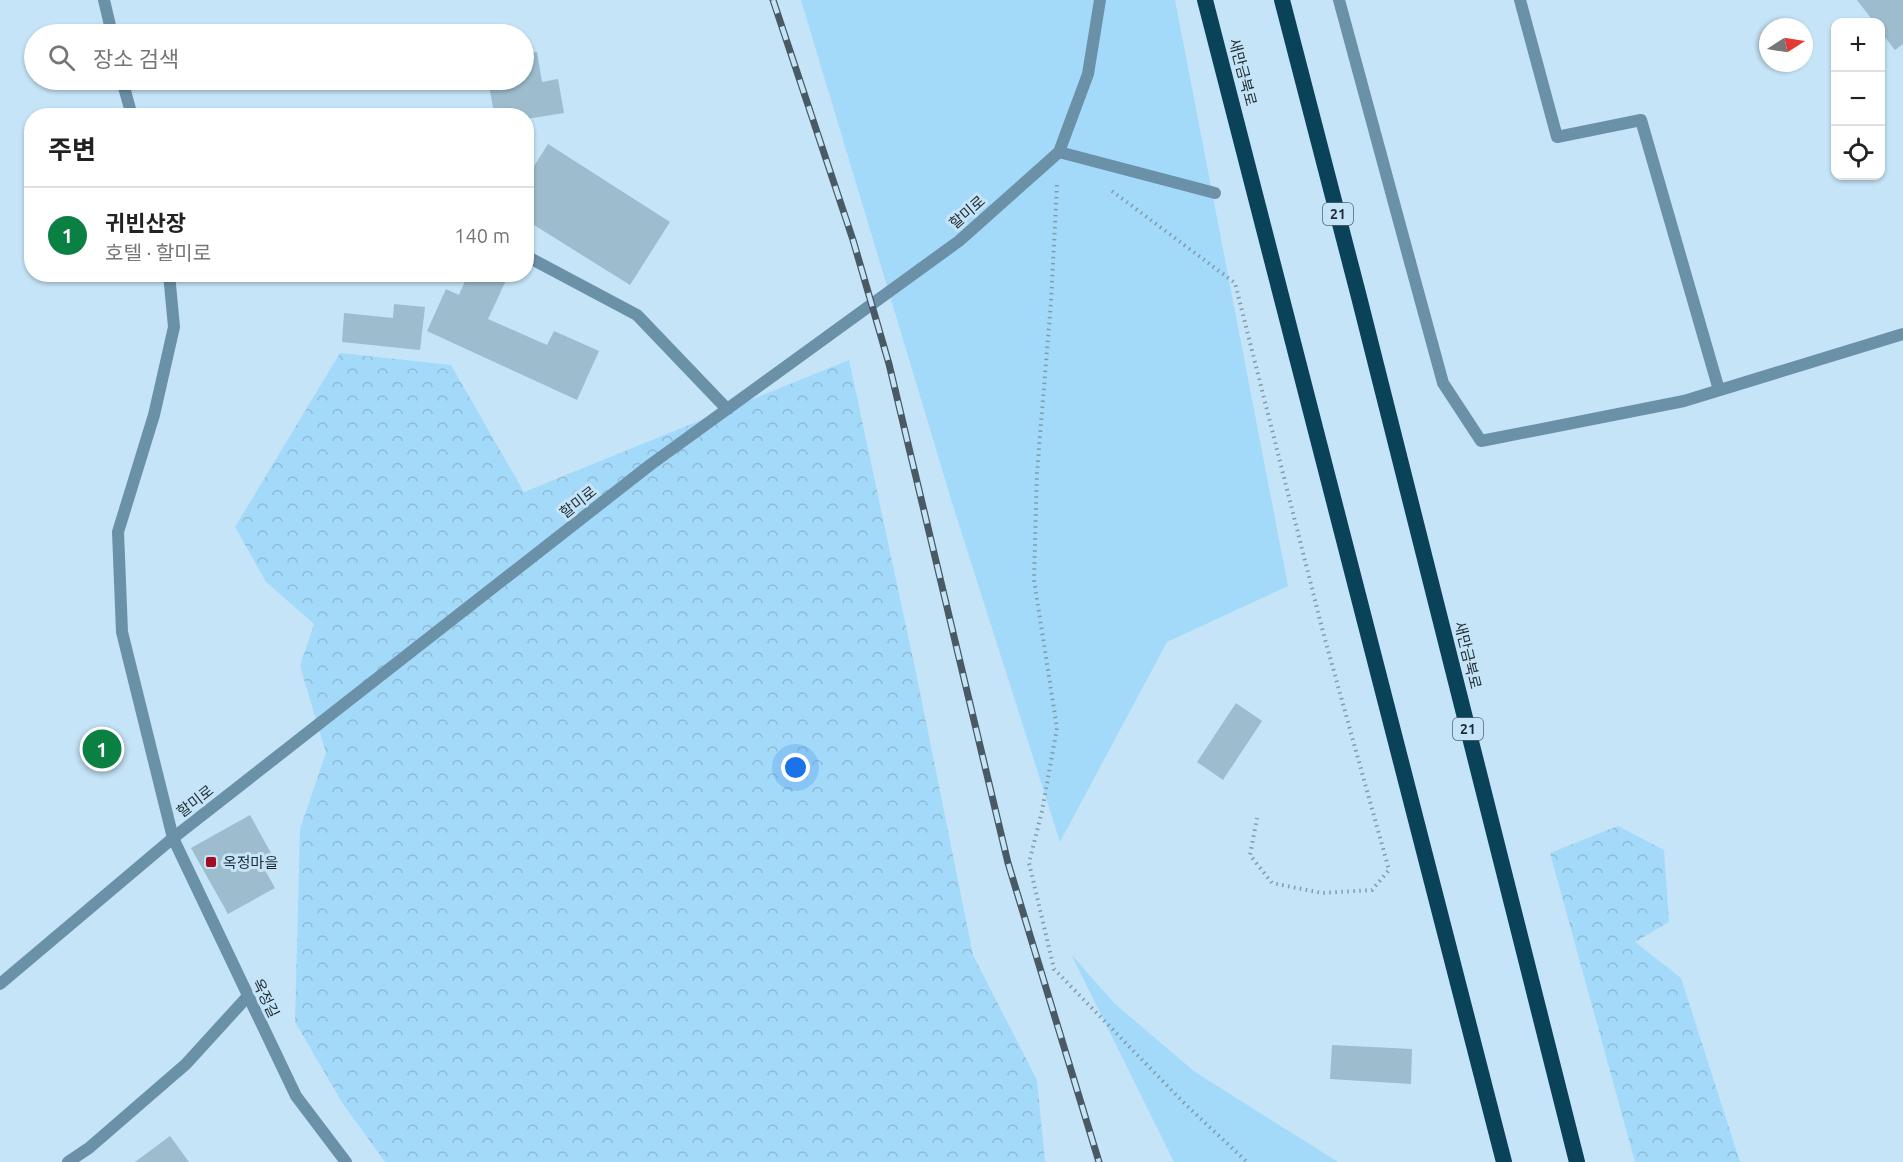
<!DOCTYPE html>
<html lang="ko">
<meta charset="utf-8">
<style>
:root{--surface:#fff;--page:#f2f2f2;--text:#222;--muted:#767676;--line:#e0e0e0;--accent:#0b8043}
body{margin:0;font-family:Ubuntu,"Noto Sans KR",sans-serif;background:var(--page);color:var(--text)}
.controls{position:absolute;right:18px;top:18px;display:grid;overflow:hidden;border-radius:12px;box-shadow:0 2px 4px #0004}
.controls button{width:54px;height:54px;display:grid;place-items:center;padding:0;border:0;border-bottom:2px solid var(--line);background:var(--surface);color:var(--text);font:30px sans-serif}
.compass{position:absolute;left:1759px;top:18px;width:54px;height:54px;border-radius:50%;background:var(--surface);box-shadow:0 2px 4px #0004;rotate:78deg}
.you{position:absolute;left:796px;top:768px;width:21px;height:21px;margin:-15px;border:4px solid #fff;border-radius:50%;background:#1a73e8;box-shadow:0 0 0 9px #1a73e833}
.badge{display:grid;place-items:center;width:39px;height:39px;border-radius:50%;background:var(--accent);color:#fff;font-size:20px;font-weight:700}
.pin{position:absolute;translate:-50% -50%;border:3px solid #fff;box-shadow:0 2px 6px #0006}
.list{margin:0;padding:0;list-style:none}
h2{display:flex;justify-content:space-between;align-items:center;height:78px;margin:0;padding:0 24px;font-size:26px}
h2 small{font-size:20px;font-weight:400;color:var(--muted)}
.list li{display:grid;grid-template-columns:39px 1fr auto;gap:18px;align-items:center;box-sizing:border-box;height:96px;padding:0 24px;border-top:2px solid var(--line)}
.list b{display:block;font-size:22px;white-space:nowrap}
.list p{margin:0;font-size:20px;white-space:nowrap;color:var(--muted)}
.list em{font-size:20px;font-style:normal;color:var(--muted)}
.icon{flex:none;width:33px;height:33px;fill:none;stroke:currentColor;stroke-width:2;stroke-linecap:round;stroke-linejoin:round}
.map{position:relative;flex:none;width:1903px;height:1162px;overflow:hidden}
.search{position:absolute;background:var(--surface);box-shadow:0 2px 4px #0004;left:24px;top:24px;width:510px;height:66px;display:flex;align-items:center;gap:15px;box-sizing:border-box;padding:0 21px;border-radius:33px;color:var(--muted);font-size:22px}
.panel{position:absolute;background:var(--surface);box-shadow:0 2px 4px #0004;left:24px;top:108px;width:510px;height:174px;border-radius:24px}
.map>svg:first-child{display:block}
.grass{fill:#a4daf9}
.forest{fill:url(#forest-crowns)}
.building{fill:#9dbccd}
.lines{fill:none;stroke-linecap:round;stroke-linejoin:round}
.path{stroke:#839aa8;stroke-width:4;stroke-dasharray:1.5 4.5;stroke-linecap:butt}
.service{stroke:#6a91a8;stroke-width:12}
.minor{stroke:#6a91a8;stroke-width:12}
.trunk{stroke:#0a425a;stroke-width:16}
.rail-casing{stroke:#495a64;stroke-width:7}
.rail{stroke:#c5e4f7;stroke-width:4.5;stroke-dasharray:14;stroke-linecap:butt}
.poi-dot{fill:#a50b1f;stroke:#c5e4f7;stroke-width:2}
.labels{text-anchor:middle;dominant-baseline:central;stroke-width:6;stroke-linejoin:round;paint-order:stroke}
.shield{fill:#c5e4f7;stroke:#51626d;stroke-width:1.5}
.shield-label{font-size:14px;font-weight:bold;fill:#1f2b32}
.street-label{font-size:15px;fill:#1f2b32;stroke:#c5e4f7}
.poi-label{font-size:15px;fill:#1f2b32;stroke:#c5e4f7;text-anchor:start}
</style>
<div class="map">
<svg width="1903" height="1162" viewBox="0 0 1903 1162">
<defs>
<pattern id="forest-crowns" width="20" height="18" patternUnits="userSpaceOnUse" patternTransform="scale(1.5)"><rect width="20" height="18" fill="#a4daf9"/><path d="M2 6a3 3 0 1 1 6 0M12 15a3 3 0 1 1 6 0" fill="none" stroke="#8dbbd6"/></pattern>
</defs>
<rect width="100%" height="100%" fill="#c5e4f7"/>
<g class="grass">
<path d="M801 0H1175L1288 586 1167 642 1060 842 954 509Z"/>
<path d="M1071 954 1114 1003 1195 1072 1338 1162H1174Z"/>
</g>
<g class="forest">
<path d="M340 353 451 365 524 492 849 360 919 687 973 955 1037 1080 1045 1162H385L343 1104 295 1022 300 829 326 753 300 666 314 624 266 582 235 527Z"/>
<path d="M1618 826 1664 850 1669 922 1635 942 1681 978 1740 1162H1635L1550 853Z"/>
</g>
<g class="building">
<path d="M1857 0H1903V44L1895 50 1880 31V22H1874Z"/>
<path d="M537 52 542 82 558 79 564 113 526 119V116H507V111L494 113 488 80H524V54Z"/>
<path d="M548 144 670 222 630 285 526 220V179Z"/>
<path d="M468 274H509L488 319 547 345 554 331 599 351 577 400 427 331 446 289 459 295Z"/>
<path d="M394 304 425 307 420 350 342 342 344 313 393 318Z"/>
<path d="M1236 703 1262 721 1223 780 1197 762Z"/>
<path d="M250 815 278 866 266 872 275 888 228 914 191 848Z"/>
<path d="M1332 1045 1412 1049 1411 1084 1330 1079Z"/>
<path d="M170 1136 189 1162H135Z"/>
</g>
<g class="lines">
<g class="path">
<path d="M1057 185 1051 302 1037 472 1034 580 1057 728 1042 811 1029 863 1054 969 1185 1104 1247 1162"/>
<path d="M1112 191 1235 283 1323 632 1389 870 1372 890 1322 893 1272 883 1250 855 1257 818"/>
</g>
<g class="service">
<path d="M1339 0 1410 262"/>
<path d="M1059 152 1215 193"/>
<path d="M526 256 637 315 727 409"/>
<path d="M68 1162 89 1148 186 1064 248 996"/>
</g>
<g class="minor">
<path d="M104 0 112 34"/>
<path d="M1520 0 1557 137 1641 120 1719 390"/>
<path d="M122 80 132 116"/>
<path d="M1410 262 1443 383 1481 441 1684 401 1903 334"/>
<path d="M169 274 174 327 154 415 118 532 122 632 173 838 296 1096 346 1162"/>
<path d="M0 984 173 838 650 465 959 241 1059 152 1088 74 1100 0"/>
</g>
<g class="trunk">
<path d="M1205 0 1504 1162"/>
<path d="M1282 0 1359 297 1577 1162"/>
</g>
<defs>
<path id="rail" d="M773 0 853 240 889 364 1008 863 1099 1162"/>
</defs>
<use href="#rail" class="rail-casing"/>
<use href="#rail" class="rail"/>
</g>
<rect class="poi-dot" x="205" y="856" width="12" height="12" rx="3"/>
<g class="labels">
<g class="shield">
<rect x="1323" y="203" width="30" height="22" rx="4.5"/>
<rect x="1453" y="718" width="30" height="22" rx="4.5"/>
</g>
<g class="shield-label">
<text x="1338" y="214">21</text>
<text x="1468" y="729">21</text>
</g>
<g class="street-label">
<text transform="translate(1243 72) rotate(75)">새만금북로</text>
<text transform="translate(967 212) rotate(-41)">할미로</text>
<text transform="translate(578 502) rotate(-38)">할미로</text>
<text transform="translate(1468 655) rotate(76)">새만금북로</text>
<text transform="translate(195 801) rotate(-38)">할미로</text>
<text transform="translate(266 998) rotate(64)">옥정길</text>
</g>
<g class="poi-label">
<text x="223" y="862">옥정마을</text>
</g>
</g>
</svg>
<div class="controls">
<button>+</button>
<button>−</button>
<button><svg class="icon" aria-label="locate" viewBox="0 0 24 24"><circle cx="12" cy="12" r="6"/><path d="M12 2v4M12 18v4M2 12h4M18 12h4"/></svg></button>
</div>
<svg class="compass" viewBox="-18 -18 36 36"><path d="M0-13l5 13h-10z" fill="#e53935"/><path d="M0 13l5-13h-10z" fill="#767676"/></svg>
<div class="you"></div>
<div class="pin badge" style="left:102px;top:749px">1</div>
<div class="search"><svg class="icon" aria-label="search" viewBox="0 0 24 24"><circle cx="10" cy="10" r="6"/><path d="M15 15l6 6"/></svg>장소 검색</div>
<section class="panel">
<h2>주변<small></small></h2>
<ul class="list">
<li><span class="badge">1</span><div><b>귀빈산장</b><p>호텔 · 할미로</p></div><em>140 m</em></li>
</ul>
</section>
</div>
